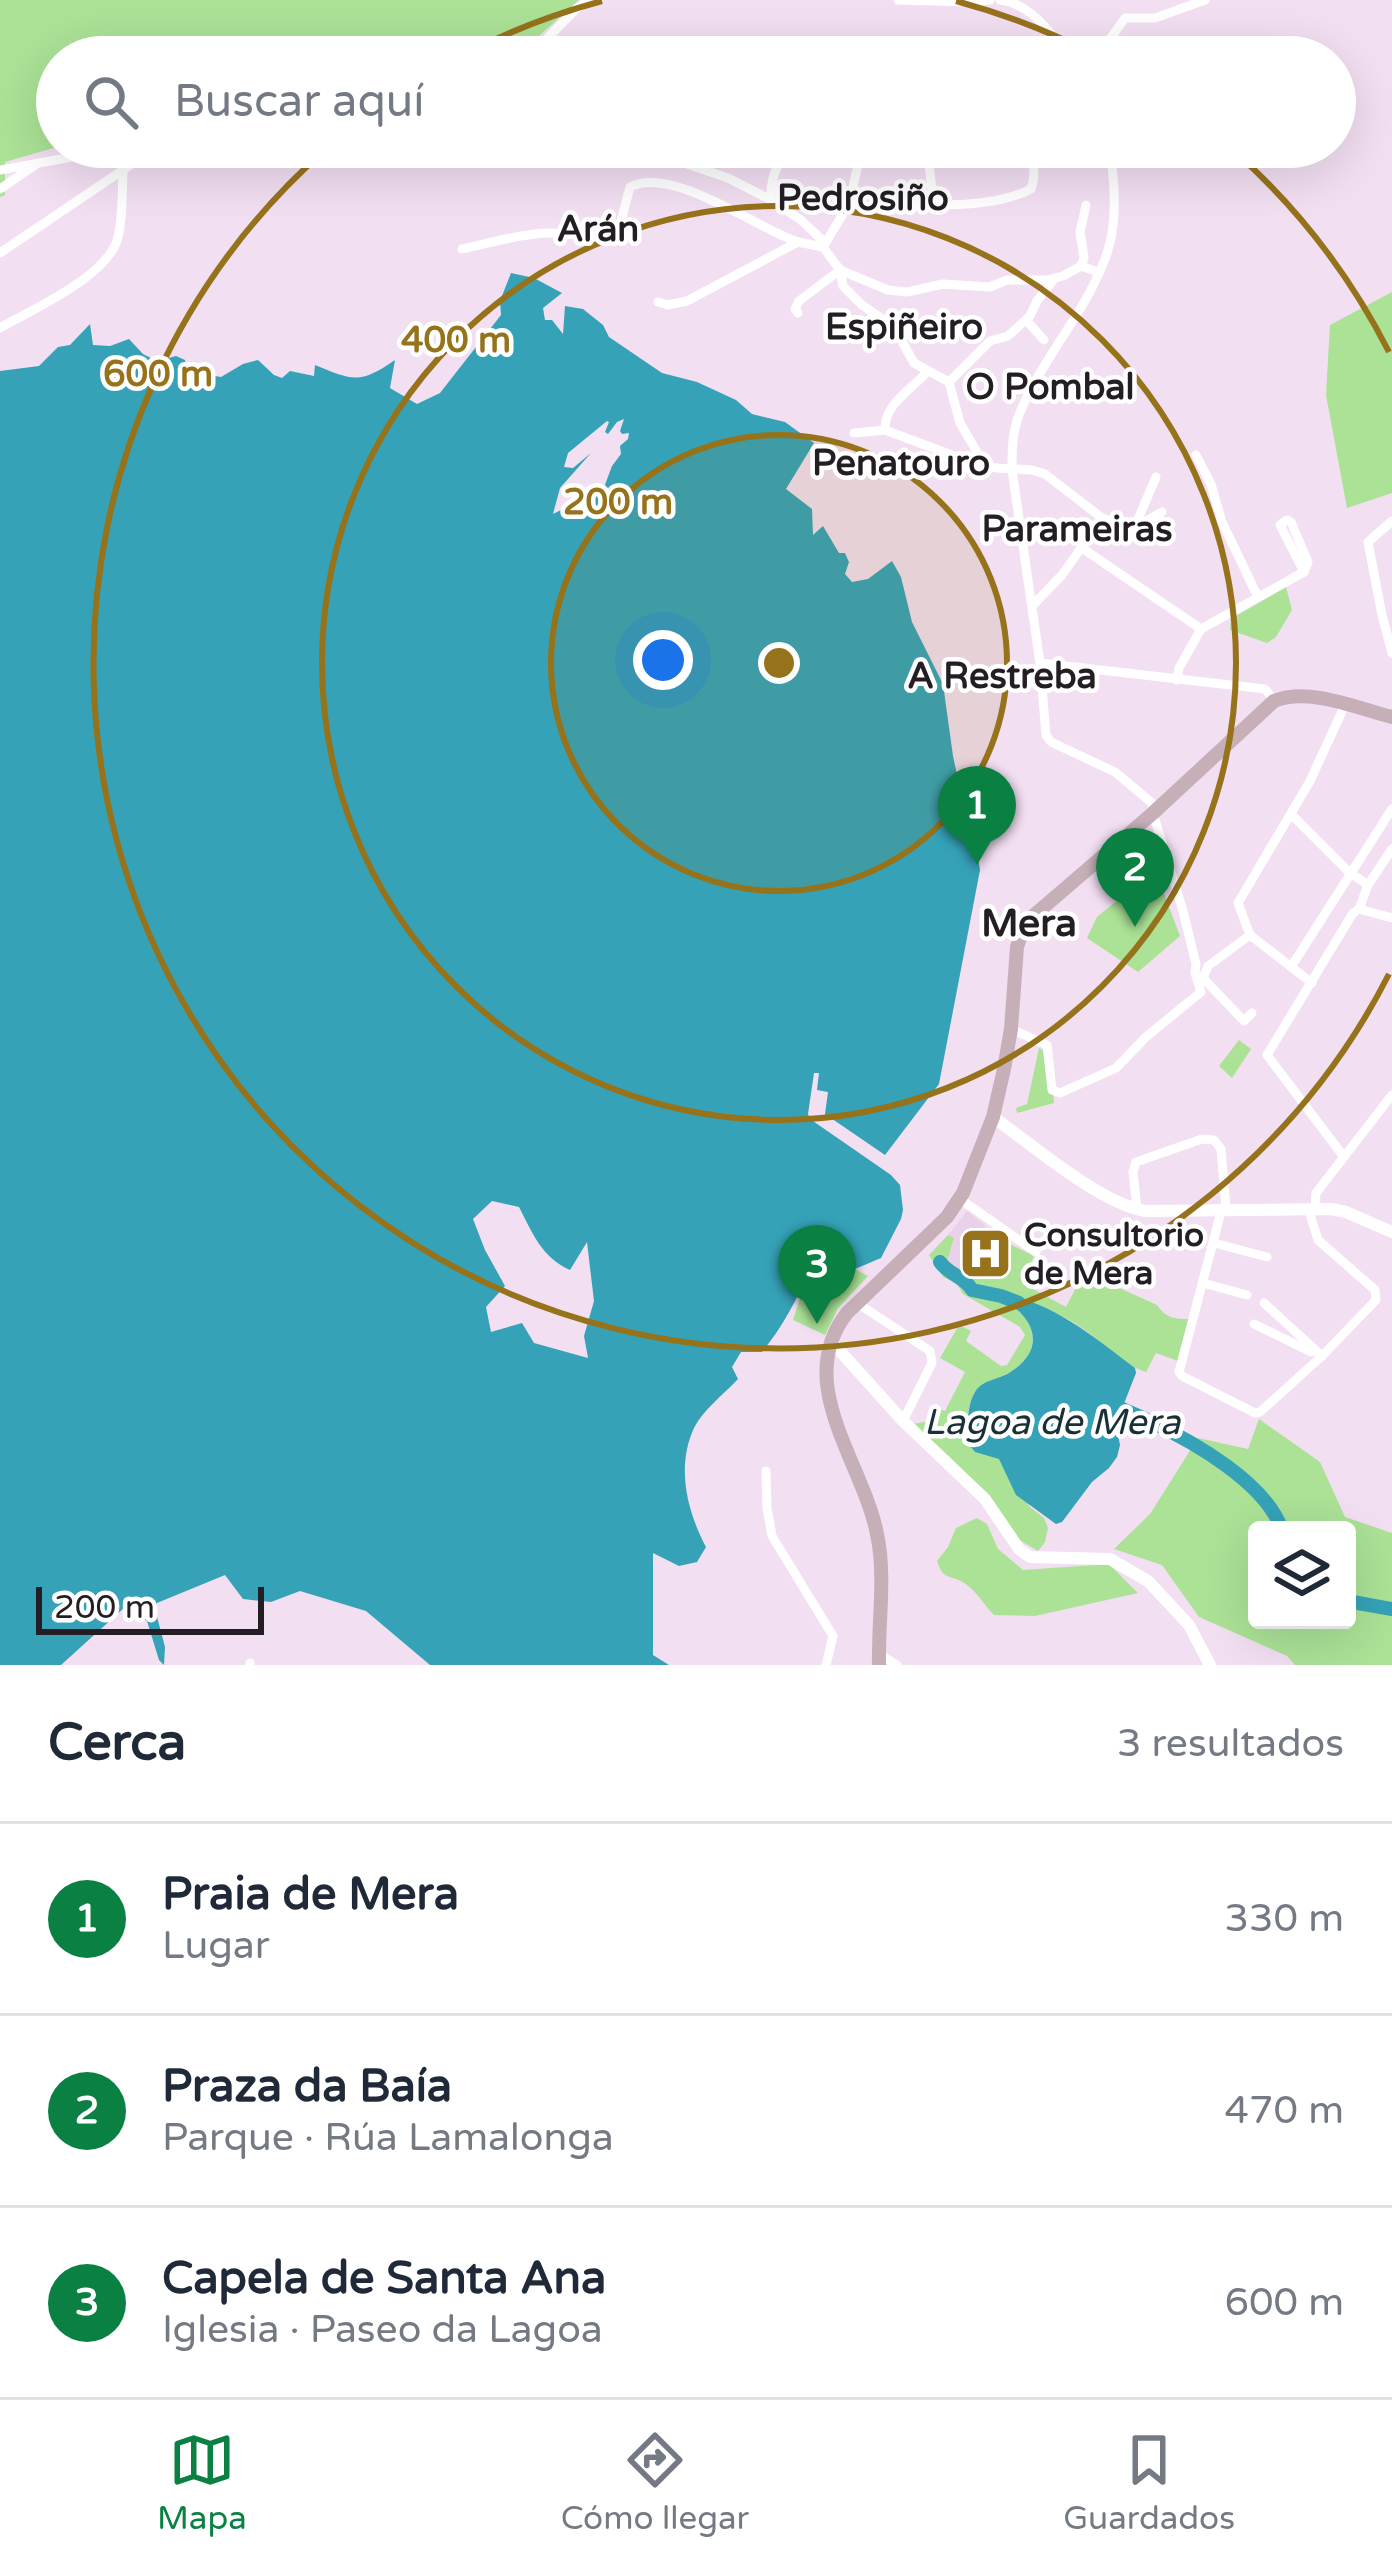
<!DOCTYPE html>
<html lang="es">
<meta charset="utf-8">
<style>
:root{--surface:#fff;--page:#f6f6f7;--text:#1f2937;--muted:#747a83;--line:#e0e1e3;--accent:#0b8043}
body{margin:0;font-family:"Varela Round",sans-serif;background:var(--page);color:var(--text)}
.controls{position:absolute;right:36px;bottom:36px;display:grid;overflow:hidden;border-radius:12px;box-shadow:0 12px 48px #0002}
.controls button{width:108px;height:108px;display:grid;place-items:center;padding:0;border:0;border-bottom:3px solid var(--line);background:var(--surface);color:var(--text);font:60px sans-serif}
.scale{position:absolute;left:36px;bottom:30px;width:228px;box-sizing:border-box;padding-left:12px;border:6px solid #241d24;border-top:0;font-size:33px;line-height:42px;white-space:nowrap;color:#241d24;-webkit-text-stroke:9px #fff;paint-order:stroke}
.you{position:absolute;left:663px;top:660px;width:42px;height:42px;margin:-30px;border:9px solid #fff;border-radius:50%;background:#1a73e8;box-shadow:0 0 0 18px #1a73e833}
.badge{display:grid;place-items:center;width:78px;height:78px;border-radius:50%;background:var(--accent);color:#fff;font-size:39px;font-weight:700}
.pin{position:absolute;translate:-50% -99px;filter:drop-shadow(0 3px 6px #0008)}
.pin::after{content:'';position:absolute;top:63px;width:42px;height:36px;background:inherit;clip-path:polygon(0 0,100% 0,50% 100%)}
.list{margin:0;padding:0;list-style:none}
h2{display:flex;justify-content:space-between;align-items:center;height:156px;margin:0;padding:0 48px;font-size:51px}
h2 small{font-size:39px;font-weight:400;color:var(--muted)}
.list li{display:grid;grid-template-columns:78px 1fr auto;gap:36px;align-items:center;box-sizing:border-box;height:192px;padding:0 48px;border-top:3px solid var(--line)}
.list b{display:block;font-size:45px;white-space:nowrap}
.list p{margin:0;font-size:39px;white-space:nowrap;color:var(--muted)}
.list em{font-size:39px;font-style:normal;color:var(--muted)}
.icon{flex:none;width:66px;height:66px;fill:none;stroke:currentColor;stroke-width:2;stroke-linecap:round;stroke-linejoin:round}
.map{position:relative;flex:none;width:1392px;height:1665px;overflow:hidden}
.search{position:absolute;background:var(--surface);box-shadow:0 12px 48px #0002;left:36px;right:36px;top:36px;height:132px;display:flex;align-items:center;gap:30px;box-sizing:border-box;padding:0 42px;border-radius:66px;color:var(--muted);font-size:45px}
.sheet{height:732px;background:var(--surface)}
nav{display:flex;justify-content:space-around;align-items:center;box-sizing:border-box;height:168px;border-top:3px solid var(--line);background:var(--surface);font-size:33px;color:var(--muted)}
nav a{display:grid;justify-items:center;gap:6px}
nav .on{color:var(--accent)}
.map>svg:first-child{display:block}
.built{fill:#e9d1e9}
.green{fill:#abe296;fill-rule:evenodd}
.water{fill:#35a2b8;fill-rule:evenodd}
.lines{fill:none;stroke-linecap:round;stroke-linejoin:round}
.river{stroke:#35a2b8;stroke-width:14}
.minor{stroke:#fff;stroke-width:9}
.tertiary{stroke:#fff;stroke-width:12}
.secondary{stroke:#c6afb7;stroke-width:14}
.ring{fill:none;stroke:#96721b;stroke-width:6}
.labels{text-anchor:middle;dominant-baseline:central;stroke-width:9;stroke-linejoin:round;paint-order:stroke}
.poi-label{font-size:33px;font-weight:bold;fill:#241d24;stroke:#fff;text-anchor:start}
.neighbourhood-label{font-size:36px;font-weight:bold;fill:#241d24;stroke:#fff}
.water-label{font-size:36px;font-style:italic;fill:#193036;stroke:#fff}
.quarter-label{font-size:39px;font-weight:bold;fill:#241d24;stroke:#fff}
.centre{fill:#96721b;stroke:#fff;stroke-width:6}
.ring-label{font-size:36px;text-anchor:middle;font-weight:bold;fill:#96721b;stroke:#fff;stroke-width:9;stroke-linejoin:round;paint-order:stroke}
</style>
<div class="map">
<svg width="1392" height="1665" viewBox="0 0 1392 1665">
<rect width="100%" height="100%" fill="#f2dff2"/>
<path class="built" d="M967 1211 986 1226 958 1272 947 1262 954 1239 948 1235Z"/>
<g class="green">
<path d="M0 0H579L521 52 506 57H57V147L5 162V195L0 197Z"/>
<path d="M1392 292V493L1347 508 1326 395 1330 325Z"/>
<path d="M1286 587 1292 610 1276 637 1267 643 1230 630 1231 619Z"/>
<path d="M1141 881 1152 890 1163 891 1180 936 1138 972 1087 938 1097 917Z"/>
<path d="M1239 1040 1251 1049 1232 1078 1219 1066Z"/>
<path d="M1039 1048 1050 1054 1054 1103 1017 1113 1016 1108 1027 1104Z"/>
<path d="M948 1235 954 1238 947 1262 958 1272 965 1260 985 1272 1004 1241 1034 1256 1022 1283 1066 1307 1084 1272 1157 1305C1166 1318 1174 1319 1189 1319L1178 1361 1156 1353 1146 1372C1121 1364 1103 1342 1082 1328 1055 1310 1034 1303 1001 1298 1036 1317 1047 1350 1009 1373 997 1380 984 1380 975 1392 967 1404 967 1426 965 1440L975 1452 999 1458 1030 1507 1044 1518 1048 1528 1045 1542 1038 1551 1011 1535 912 1424 930 1421 939 1409 945 1411 965 1372 940 1358 959 1325 971 1331 966 1341 1001 1366 1007 1365 1025 1335 1020 1327 963 1294 956 1283 943 1277 929 1255Z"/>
<path d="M814 1257 855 1269 868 1276 838 1308 825 1335 793 1320Z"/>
<path d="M1259 1419 1320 1462 1345 1517 1392 1533V1665H1295L1287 1656 1199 1617 1162 1565 1114 1549 1150 1514 1198 1438 1248 1449ZM1257 1530H1347V1620H1257Z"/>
<path d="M977 1518 987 1524 998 1549 1023 1570 1109 1564 1138 1593 1035 1616 994 1615C985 1606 977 1592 967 1585 953 1574 943 1582 937 1561L948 1547 956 1528Z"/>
</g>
<g class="water">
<path d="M511 273 534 278 562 293 543 308 545 320H552L563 334 565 306 583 309 603 325 609 337 662 373 697 382 736 400 752 414 785 422 814 443 786 489 812 509 813 535 823 526 839 553H845L849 562 845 574 852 582 868 579 892 561 901 577 912 622 943 684 953 756 966 817 976 843 980 870 939 1084 885 1155 825 1114 828 1092 817 1090 819 1073H814L808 1114 810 1119 891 1175 900 1185 903 1210 901 1219 881 1258 855 1269 814 1258C801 1292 785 1324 762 1352H741L732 1367 738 1379C724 1394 703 1410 694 1428 676 1467 687 1511 706 1547L697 1562 679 1566 653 1553V1655L669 1665H430L366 1611 300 1591 271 1602 243 1599 225 1575 157 1603 156 1613 165 1647 164 1665 159 1660 147 1621 135 1614 131 1606 124 1608 61 1665H0V371L39 366 58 347 70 345 90 324 93 345 110 346 129 339 143 354 157 361 176 356 185 360 187 371 221 377 243 364 258 360 274 375 282 378 290 371 314 376 315 365C354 381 360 384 395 360L390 388 417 404 440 393 501 315 500 301ZM624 419 620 431 622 434 629 433 628 439 620 446 621 454 612 466 603 490 576 515H568L563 509 553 514 560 488 591 453 573 468 564 467 568 453 607 421 609 422 605 432 608 434 617 422ZM492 1201 519 1207C532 1232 542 1258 570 1270L587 1242 594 1301 584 1336 588 1358 534 1343 522 1323 491 1332 486 1307 505 1286 485 1250 473 1219Z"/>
<path d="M1002 1294C1053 1302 1094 1337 1135 1368L1136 1373 1116 1424 1120 1445 1117 1457 1109 1468 1092 1482 1062 1522 1056 1524 1016 1495 999 1459 975 1452 965 1440C968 1426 967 1404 975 1392 982 1380 997 1380 1009 1373 1048 1349 1035 1317 1001 1298Z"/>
</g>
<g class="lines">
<g class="river">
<path d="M940 1262C949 1275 965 1277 972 1290L1001 1296 1019 1303"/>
<path d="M1107 1401C1121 1410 1136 1414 1151 1422 1194 1442 1266 1483 1282 1530"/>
<path d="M1347 1601 1392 1609"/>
</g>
<g class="minor">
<path d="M898 0 973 2 990 0"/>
<path d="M1000 0C1031 4 1051 32 1068 57"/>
<path d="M529 57 576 9 590 0"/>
<path d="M1029 57 1056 39"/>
<path d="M1097 57 1125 18H1155L1205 0"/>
<path d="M637 147 728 178 771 200 801 220 821 239 823 247 840 270 843 286 862 305 894 327 914 363 949 382"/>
<path d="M927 147 933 199 941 205C968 205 1006 202 1031 189 1037 172 1033 163 1026 147"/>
<path d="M1251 147 1274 156"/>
<path d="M0 170 127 147"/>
<path d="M0 189 35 165"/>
<path d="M771 200C770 180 777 162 790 147"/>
<path d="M823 247 849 204 862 147"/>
<path d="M462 249C490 243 519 234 547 233 570 232 592 239 614 234L621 221 630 187C672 165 756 228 798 242"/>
<path d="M0 253 157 147"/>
<path d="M1081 266 1084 258 1080 232 1086 205"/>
<path d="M840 270 888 290 907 292 943 284 990 287 1007 280H1047L1063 276 1081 266 1098 272"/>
<path d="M658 302 668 305 687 301 798 242 823 247"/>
<path d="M798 313 795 309 799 301 840 270"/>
<path d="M1026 320 1044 340"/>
<path d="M0 328C33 309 109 276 118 237 123 217 122 192 123 171"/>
<path d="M949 382 990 341 1008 336 1030 316 1037 301 1054 279"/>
<path d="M949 382 960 423 977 452 979 463"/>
<path d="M885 430C884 404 911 390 927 372"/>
<path d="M854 433 885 430 965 460 996 468 1032 470 1045 474 1102 518 1126 526 1143 523 1162 512"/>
<path d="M1196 455 1211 484 1222 522 1258 597"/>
<path d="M1287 520 1291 522 1308 562 1304 572 1280 525Z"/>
<path d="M1392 521 1368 542 1382 615 1392 653"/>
<path d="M1136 524 1156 477"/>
<path d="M1082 548 1201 629"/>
<path d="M1032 606 1062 575 1102 518"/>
<path d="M1040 663 1265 689 1269 694"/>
<path d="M1177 680 1179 668 1201 629 1304 572"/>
<path d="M1291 814 1349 872 1368 885"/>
<path d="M1359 909 1392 918"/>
<path d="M1250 935 1312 983"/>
<path d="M1291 967 1392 809"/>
<path d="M1252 1013 1244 1021 1203 978 1208 966 1250 935 1238 903 1310 781 1345 705"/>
<path d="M1011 1029 1047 1045 1052 1090 1060 1093 1116 1068 1146 1037 1201 992 1195 973 1196 964 1183 911 1153 813 1152 803 1115 772 1051 742 1046 735 1040 663 1012 470C1012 452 1012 433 1019 415 1042 357 1089 310 1108 250 1118 218 1114 180 1110 147"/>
<path d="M1344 1157 1267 1055 1353 913 1359 909 1368 885 1392 849"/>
<path d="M960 1199 1036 1252"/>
<path d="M1222 1208 1179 1372 1182 1376 1255 1413 1260 1412 1322 1356 1376 1300 1375 1290 1318 1240 1308 1208"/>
<path d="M1315 1208 1316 1193 1392 1095"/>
<path d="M1137 1209 1133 1172 1136 1162 1202 1139 1214 1140 1221 1149 1226 1208"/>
<path d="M1214 1243 1267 1257"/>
<path d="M1203 1283 1247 1295"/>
<path d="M857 1303 930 1351 932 1363 903 1421"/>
<path d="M1264 1303 1322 1356"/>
<path d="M1254 1324 1311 1352"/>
<path d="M766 1471 767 1508 772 1536 833 1636 826 1665"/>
<path d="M879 1654 897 1665"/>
<path d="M250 1665V1663"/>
</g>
<g class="tertiary">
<path d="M993 1117C1034 1146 1098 1202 1145 1211L1331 1209 1346 1212 1392 1232"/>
<path d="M831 1341 903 1421 985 1499 1019 1549 1030 1557 1110 1559 1148 1581 1189 1625 1210 1665"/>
</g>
<path class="secondary" d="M879 1665C878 1622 886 1576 877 1534 863 1462 792 1383 847 1313L947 1217 963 1193 993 1117 1004 1069 1011 1029 1017 947 1025 923 1153 813 1274 701C1310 687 1356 708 1392 717"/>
</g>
<circle cx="779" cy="663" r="228" fill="#96721b" fill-opacity=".12"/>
<g class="ring">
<circle cx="779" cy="663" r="228"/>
<circle cx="779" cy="663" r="457"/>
<path d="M1389 974A685 685 0 1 1 325 150M463 55A685 685 0 0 1 602 1M956 1A685 685 0 0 1 1095 55M1233 150A685 685 0 0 1 1389 352"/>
</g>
<defs>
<symbol id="hospital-square" viewBox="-11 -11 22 22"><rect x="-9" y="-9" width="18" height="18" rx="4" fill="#96721b" stroke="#fff"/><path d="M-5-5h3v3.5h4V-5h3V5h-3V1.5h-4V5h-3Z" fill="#fff"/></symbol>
</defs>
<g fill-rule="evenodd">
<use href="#hospital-square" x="956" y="1224" width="59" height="59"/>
</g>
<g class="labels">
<g class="poi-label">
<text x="1024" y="1235">Consultorio<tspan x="1024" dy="38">de Mera</tspan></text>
</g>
<g class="neighbourhood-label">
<text x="863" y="198">Pedrosiño</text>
<text x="598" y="229">Arán</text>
<text x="904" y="327">Espiñeiro</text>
<text x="1050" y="387">O Pombal</text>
<text x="901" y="463">Penatouro</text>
<text x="1077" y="529">Parameiras</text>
<text x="1002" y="676">A Restreba</text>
</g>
<g class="water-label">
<text x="1052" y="1422">Lagoa de Mera</text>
</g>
<g class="quarter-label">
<text x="1029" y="923">Mera</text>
</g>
</g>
<circle cx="779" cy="663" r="18" class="centre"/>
<g class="ring-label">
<text x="456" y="352">400 m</text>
<text x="158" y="386">600 m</text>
<text x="618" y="514">200 m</text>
</g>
</svg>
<div class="controls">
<button><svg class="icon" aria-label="layers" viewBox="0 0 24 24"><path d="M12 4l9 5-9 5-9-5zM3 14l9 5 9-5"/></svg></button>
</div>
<div class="scale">200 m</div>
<div class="you"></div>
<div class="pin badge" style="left:977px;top:865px">1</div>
<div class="pin badge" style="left:1135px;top:927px">2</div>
<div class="pin badge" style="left:817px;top:1324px">3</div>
<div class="search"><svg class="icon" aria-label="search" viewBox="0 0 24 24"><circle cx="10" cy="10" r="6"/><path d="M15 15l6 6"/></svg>Buscar aquí</div>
</div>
<section class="sheet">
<h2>Cerca<small>3 resultados</small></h2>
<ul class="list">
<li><span class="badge">1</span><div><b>Praia de Mera</b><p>Lugar</p></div><em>330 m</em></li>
<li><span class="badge">2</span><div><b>Praza da Baía</b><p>Parque · Rúa Lamalonga</p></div><em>470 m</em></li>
<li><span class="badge">3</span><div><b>Capela de Santa Ana</b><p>Iglesia · Paseo da Lagoa</p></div><em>600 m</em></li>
</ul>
</section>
<nav>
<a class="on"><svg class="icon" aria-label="map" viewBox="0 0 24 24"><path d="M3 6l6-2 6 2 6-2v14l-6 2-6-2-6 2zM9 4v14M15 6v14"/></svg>Mapa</a>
<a><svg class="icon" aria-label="directions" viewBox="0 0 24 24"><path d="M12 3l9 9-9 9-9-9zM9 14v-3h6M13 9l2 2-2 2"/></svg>Cómo llegar</a>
<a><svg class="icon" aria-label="saved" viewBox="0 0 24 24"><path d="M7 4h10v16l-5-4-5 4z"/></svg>Guardados</a>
</nav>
